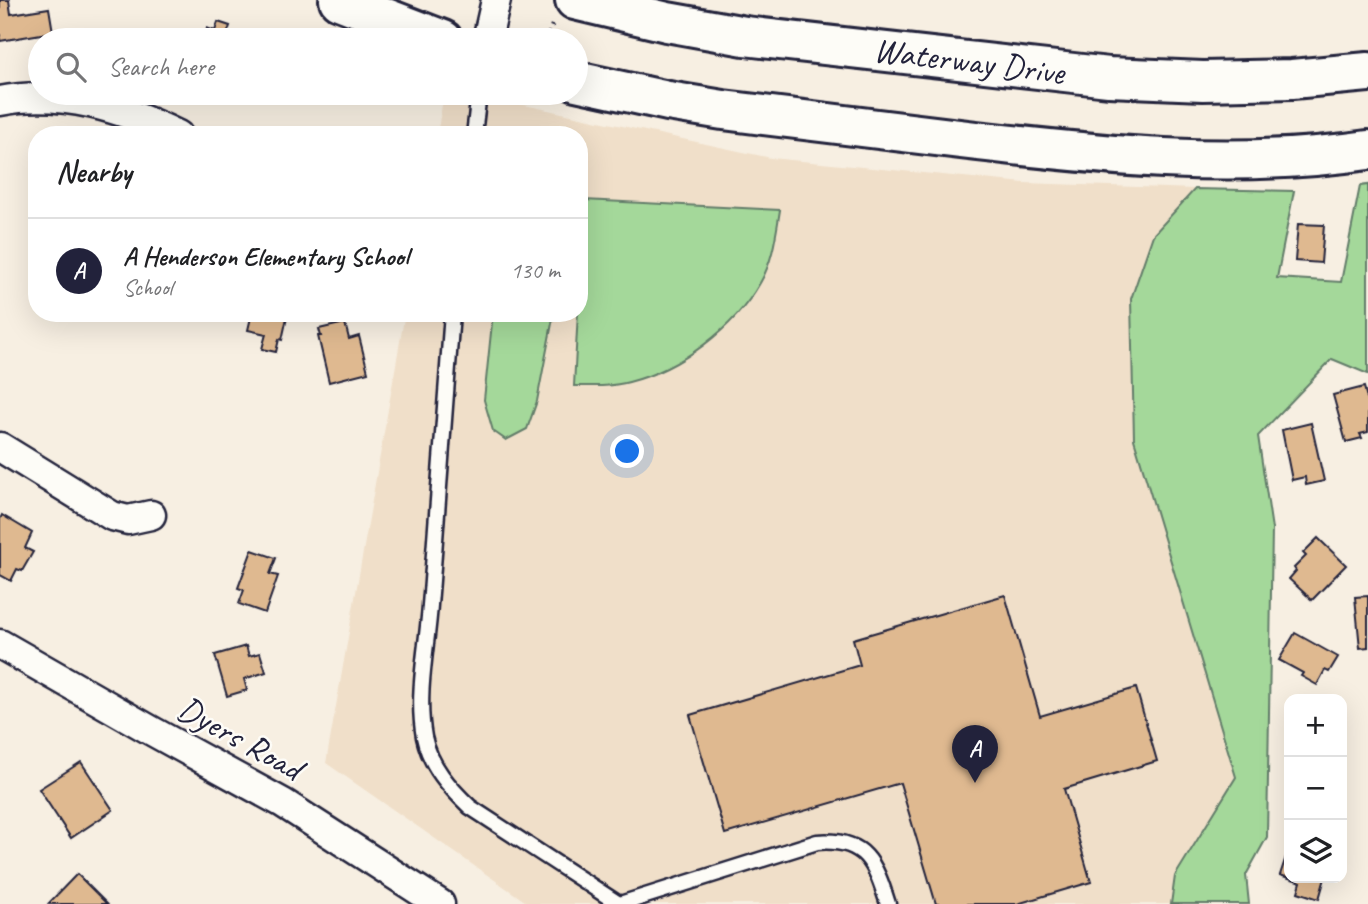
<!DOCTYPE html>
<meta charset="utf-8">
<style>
:root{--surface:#fff;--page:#f6f6f6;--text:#202124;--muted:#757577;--line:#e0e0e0;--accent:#22223b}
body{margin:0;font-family:Caveat,sans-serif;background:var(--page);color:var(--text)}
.controls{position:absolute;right:21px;bottom:21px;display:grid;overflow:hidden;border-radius:14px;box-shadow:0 7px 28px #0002}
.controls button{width:63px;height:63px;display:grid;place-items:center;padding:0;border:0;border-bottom:2px solid var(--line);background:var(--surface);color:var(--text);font:35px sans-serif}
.you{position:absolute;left:628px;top:452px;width:24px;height:24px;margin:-18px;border:5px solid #fff;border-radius:50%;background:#1a73e8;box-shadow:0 0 0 10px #1a73e833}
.badge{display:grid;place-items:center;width:46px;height:46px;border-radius:50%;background:var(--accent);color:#fff;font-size:23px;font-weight:700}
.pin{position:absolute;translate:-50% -58px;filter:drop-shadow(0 2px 4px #0008)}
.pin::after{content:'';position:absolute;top:37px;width:24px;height:21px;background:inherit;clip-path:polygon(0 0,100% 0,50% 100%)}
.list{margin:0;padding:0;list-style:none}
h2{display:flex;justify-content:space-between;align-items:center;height:91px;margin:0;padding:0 28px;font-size:30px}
h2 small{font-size:23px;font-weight:400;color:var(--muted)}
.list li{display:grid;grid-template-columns:46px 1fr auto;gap:21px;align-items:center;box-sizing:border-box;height:105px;padding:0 28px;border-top:2px solid var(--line)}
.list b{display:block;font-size:26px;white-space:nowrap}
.list p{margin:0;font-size:23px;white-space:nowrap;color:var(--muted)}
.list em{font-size:23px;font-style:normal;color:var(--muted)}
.icon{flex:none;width:38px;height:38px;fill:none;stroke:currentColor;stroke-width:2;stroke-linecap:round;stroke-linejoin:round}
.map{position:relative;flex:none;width:1368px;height:904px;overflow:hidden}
.search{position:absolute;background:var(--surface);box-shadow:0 7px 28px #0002;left:28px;top:28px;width:560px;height:77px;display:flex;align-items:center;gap:18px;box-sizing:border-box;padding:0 24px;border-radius:38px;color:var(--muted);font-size:26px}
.panel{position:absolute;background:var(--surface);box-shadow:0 7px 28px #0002;left:28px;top:126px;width:560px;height:196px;border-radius:28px}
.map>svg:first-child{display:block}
.built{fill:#f0dfc9}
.green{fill:#a4d89a;stroke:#637d6a;stroke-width:2}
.building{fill:#dfb990;stroke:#22223b;stroke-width:2}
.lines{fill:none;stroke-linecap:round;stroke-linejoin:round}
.service-casing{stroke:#22223b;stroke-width:19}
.minor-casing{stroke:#22223b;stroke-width:33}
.secondary-casing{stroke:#22223b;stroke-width:44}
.path{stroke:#22223b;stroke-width:4.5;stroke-dasharray:2 5;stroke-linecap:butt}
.service{stroke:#fdfcf7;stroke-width:14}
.minor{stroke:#fdfcf7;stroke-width:28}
.secondary{stroke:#fdfcf7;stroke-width:38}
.labels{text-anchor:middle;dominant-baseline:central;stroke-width:5;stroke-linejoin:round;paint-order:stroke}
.street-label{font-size:35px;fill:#22223b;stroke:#fdfcf7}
</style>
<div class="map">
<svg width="1368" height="904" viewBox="0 0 1368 904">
<rect width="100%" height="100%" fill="#f7efe2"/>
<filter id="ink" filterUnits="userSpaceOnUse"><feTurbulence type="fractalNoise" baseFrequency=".0143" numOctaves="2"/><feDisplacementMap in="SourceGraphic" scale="14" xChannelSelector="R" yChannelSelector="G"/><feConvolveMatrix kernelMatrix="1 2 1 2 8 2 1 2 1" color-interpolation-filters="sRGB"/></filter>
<g filter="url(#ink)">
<path class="built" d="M444 93H468L771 158 1024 183 1195 189 1153 235 1227 685 1249 904H529L326 763 405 313H579V135H437Z"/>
<g class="green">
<path d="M1368 185V374L1332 359 1258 436 1272 529 1267 837 1246 875 1249 904H1171L1175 876 1236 777 1134 439 1131 299 1153 235 1195 189 1294 191 1277 278 1341 282 1360 186Z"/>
<path d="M584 200 780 210C776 234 773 261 760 283 734 329 680 369 629 382 611 387 592 386 574 386Z"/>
<path d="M493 313H554L537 401 527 429 506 440 493 431 484 400Z"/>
</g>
<g class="building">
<path d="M0 0H9L11 14 49 8 53 32 0 41Z"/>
<path d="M218 22 230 26 225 40H204L207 28 215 31Z"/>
<path d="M1298 224 1324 225 1321 263 1295 261Z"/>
<path d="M252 313H288L282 340 279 339 276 352 262 349 266 334 248 330Z"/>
<path d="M345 323 349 339 359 336 368 372 329 382 318 336H321L319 329Z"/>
<path d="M1364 387 1368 402V432L1360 434 1362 438 1346 442 1333 395Z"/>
<path d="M1311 423 1324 481 1306 485 1305 477 1292 480 1282 430Z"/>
<path d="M2 515 32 533 25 548 33 552 22 571 17 569 11 581 0 575V519Z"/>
<path d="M1318 538 1346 565 1312 600 1289 579 1296 571 1294 568 1306 556 1303 553Z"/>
<path d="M252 550 276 558 270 574 278 576 265 613 239 604 244 590 238 588Z"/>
<path d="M1005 595 1040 716 1136 688 1157 761 1064 789 1091 882 1017 904H936L900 783 725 834 690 715 860 665 853 639Z"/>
<path d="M1368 596V647L1360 648 1355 597Z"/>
<path d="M1295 633 1338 657 1329 672 1325 670 1317 685 1301 676 1303 673 1279 660Z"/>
<path d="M246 646 249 656 260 653 266 672 244 679 247 690 227 696 215 655Z"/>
<path d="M81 762 113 810 71 838 39 789Z"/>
<path d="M1287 854 1289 855V878H1325L1319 899 1298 892 1301 882 1280 875Z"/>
<path d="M77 874 107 904H48Z"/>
</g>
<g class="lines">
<defs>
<g id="service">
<path d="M474 135 479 93"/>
<path d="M452 313C445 411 438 508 430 605 427 649 416 694 424 737 430 766 450 788 470 807L619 904"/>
<path d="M620 904 817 842C866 838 875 863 888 904"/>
</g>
<g id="minor">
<path d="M487 40 496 0"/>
<path d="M0 101C62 89 122 108 178 135"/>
<path d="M0 447 112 516 128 520 151 515"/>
<path d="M0 644 152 731 283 803 440 904"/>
</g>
<g id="secondary">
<path d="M339 0 443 40"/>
<path d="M575 0 667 22 745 36 1109 77 1203 81 1292 79 1368 72"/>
<path d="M576 81 668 101 723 110C802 120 881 130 960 139 1095 155 1233 170 1368 150"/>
</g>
</defs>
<use href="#service" class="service-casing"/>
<use href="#minor" class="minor-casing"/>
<use href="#secondary" class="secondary-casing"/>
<path class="path" d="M547 40 552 25"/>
<use href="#service" class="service"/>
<use href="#minor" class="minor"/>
<use href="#secondary" class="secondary"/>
</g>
</g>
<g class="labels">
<g class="street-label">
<text transform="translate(969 61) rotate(7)">Waterway Drive</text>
<text transform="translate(240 738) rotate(29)">Dyers Road</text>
</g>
</g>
</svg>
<div class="controls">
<button>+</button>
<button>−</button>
<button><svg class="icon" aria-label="layers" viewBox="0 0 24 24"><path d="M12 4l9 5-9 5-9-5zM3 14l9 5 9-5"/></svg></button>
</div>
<div class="you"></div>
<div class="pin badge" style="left:975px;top:783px">A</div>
<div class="search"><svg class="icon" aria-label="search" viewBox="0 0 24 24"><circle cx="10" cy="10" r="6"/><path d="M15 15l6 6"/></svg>Search here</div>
<section class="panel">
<h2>Nearby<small></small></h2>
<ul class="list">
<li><span class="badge">A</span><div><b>A Henderson Elementary School</b><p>School</p></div><em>130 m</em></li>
</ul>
</section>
</div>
